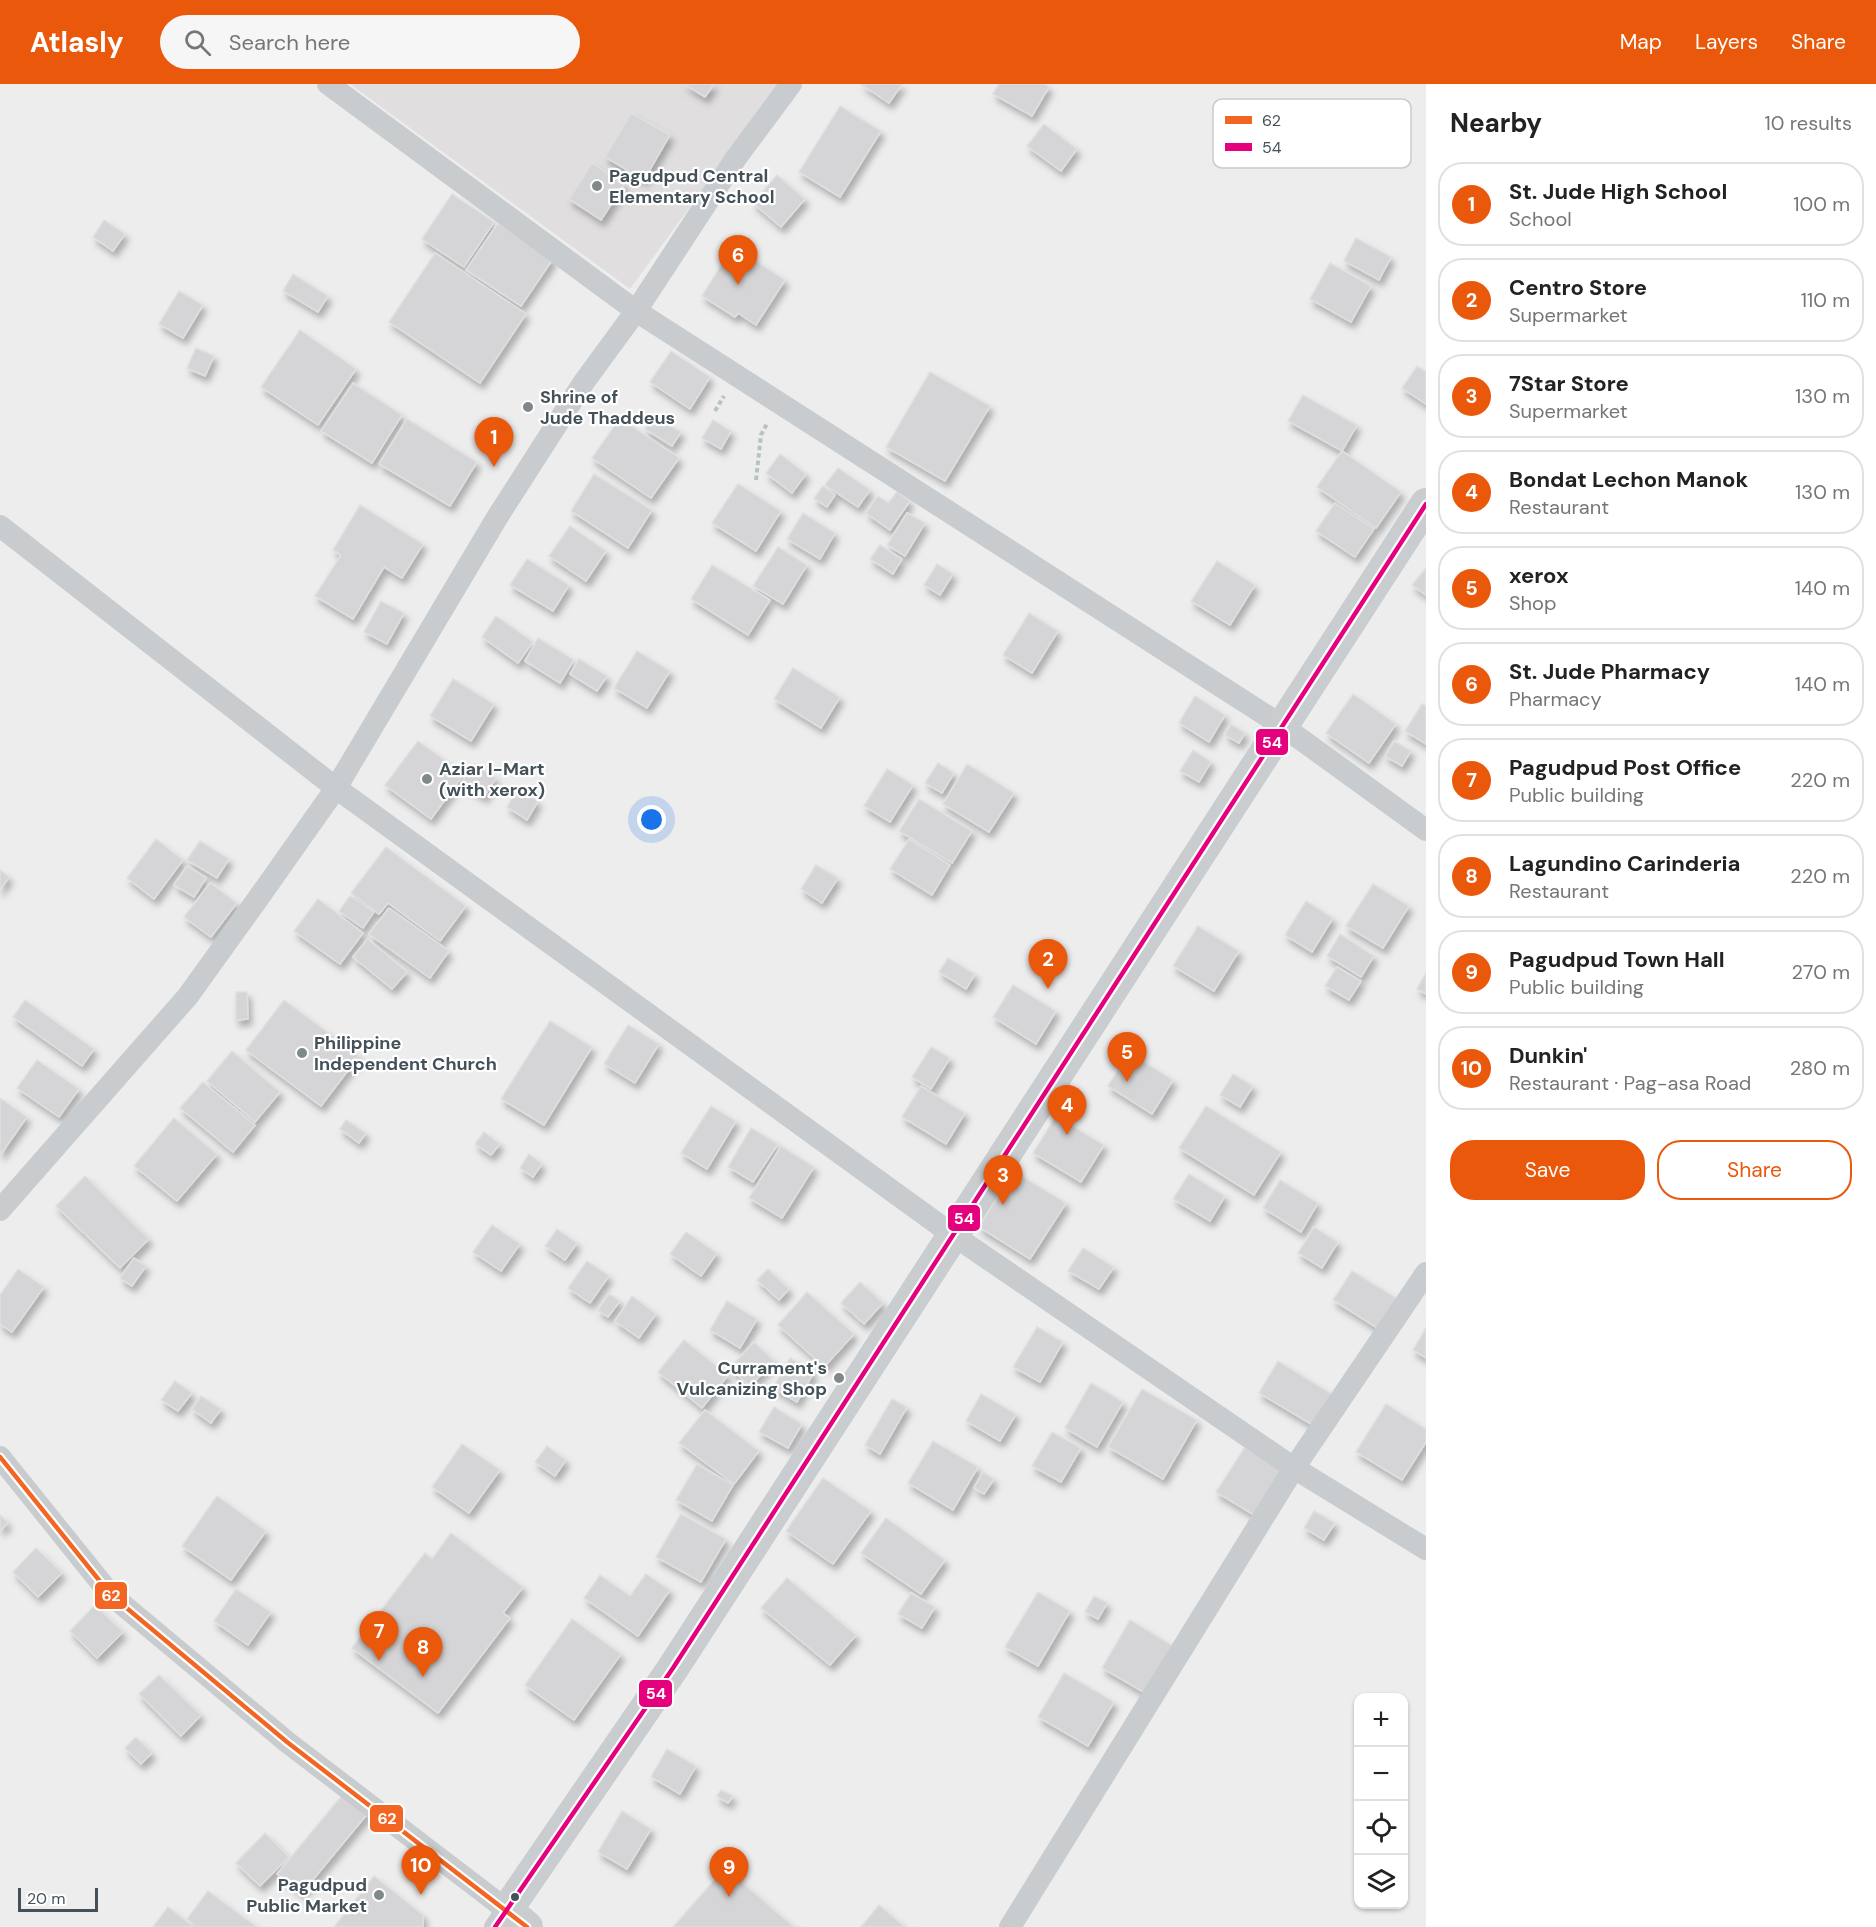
<!DOCTYPE html>
<meta charset="utf-8">
<style>
:root{--surface:#fff;--page:#f6f6f6;--text:#222;--muted:#767676;--line:#e0e0e0;--accent:#ea580c}
body{margin:0;font-family:"DM Sans",sans-serif;background:var(--page);color:var(--text)}
.controls{position:absolute;right:18px;bottom:18px;display:grid;overflow:hidden;border-radius:12px;box-shadow:0 2px 4px #0004}
.controls button{width:54px;height:54px;display:grid;place-items:center;padding:0;border:0;border-bottom:2px solid var(--line);background:var(--surface);color:var(--text);font:30px sans-serif}
.scale{position:absolute;left:18px;bottom:15px;width:80px;box-sizing:border-box;padding-left:6px;border:3px solid #445159;border-top:0;font-size:16px;line-height:21px;white-space:nowrap;color:#445159;-webkit-text-stroke:4px #fff;paint-order:stroke}
.you{position:absolute;left:652px;top:736px;width:21px;height:21px;margin:-15px;border:4px solid #fff;border-radius:50%;background:#1a73e8;box-shadow:0 0 0 9px #1a73e833}
.badge{display:grid;place-items:center;width:39px;height:39px;border-radius:50%;background:var(--accent);color:#fff;font-size:20px;font-weight:700}
.pin{position:absolute;translate:-50% -50px;filter:drop-shadow(0 2px 3px #0008)}
.pin::after{content:'';position:absolute;top:32px;width:21px;height:18px;background:inherit;clip-path:polygon(0 0,100% 0,50% 100%)}
.list{margin:0;padding:0;list-style:none}
h2{display:flex;justify-content:space-between;align-items:center;height:78px;margin:0;padding:0 24px;font-size:26px}
h2 small{font-size:20px;font-weight:400;color:var(--muted)}
.list li{display:grid;grid-template-columns:39px 1fr auto;gap:18px;align-items:center;box-sizing:border-box;height:84px;margin:0 12px 12px;padding:0 12px;border:2px solid var(--line);border-radius:24px}
.list b{display:block;font-size:22px;white-space:nowrap}
.list p{margin:0;font-size:20px;white-space:nowrap;color:var(--muted)}
.list em{font-size:20px;font-style:normal;color:var(--muted)}
.actions{display:flex;gap:12px;padding:18px 24px}
.actions a{flex:1;padding:14px 0;border:2px solid var(--accent);border-radius:24px;text-align:center;font-size:21px;color:var(--accent)}
.actions .main{background:var(--accent);color:#fff}
.icon{flex:none;width:33px;height:33px;fill:none;stroke:currentColor;stroke-width:2;stroke-linecap:round;stroke-linejoin:round}
.map{position:relative;flex:none;width:1426px;height:1843px;overflow:hidden}
header{display:flex;align-items:center;gap:36px;box-sizing:border-box;height:84px;padding:0 30px;background:var(--accent);color:#fff}
header strong{font-size:28px}
nav{display:flex;gap:33px;margin-inline-start:auto;font-size:21px}
.search{width:420px;height:54px;background:var(--page);display:flex;align-items:center;gap:15px;box-sizing:border-box;padding:0 21px;border-radius:33px;color:var(--muted);font-size:22px}
main{display:flex}
aside{flex:1;background:var(--surface)}
.map>svg:first-child{display:block}
.education{fill:#e0dedf}
.building{fill:#d5d5d7;stroke:#dfdfe0;stroke-width:1.5;filter:url(#shadow)}
.lines{fill:none;stroke-linecap:round;stroke-linejoin:round}
.path{stroke:#b6c3be;stroke-width:4;stroke-dasharray:4.5 3;stroke-linecap:butt}
.street{stroke:#c9ccce;stroke-width:22}
.secondary{stroke:#c9cdcf;stroke-width:32}
.bus-1-casing{stroke:#fff;stroke-width:9}
.bus-2-casing{stroke:#fff;stroke-width:9}
.bus-1{stroke:#f26522;stroke-width:4.5}
.bus-2{stroke:#e5007d;stroke-width:4.5}
.poi-dot{fill:#80888d;stroke:#fff;stroke-width:2}
.bus-dot{fill:#445159;stroke:#fff;stroke-width:2}
.labels{text-anchor:middle;dominant-baseline:central;stroke-width:4.5;stroke-linejoin:round;paint-order:stroke}
.poi-label{font-size:18px;font-weight:bold;fill:#445159;stroke:#fff;text-anchor:start}
.key{fill:#fff;stroke:#c7cbcd;stroke-width:1.5}
.key-label{font-size:16px;fill:#445159}
.line-badge{stroke:#fff;stroke-width:2}
.badge-label{font-size:16px;text-anchor:middle;font-weight:bold;fill:#fff}
</style>
<header>
<strong>Atlasly</strong>
<div class="search"><svg class="icon" aria-label="search" viewBox="0 0 24 24"><circle cx="10" cy="10" r="6"/><path d="M15 15l6 6"/></svg>Search here</div>
<nav><a>Map</a><a>Layers</a><a>Share</a></nav>
</header>
<main>
<div class="map">
<svg width="1426" height="1843" viewBox="0 0 1426 1843">
<defs>
<filter id="shadow"><feDropShadow dx="3.5" dy="6" stdDeviation="3" flood-color="#0004"/></filter>
</defs>
<rect width="100%" height="100%" fill="#eeeded"/>
<path class="education" d="M350 0H780L630 205Z"/>
<g class="building">
<path d="M684 0H714L705 13Z"/>
<path d="M861 0H902L889 19Z"/>
<path d="M999 0H1045L1049 3 1032 32 993 10Z"/>
<path d="M840 22 881 47 840 113 799 88Z"/>
<path d="M631 29 670 51 644 96 605 73Z"/>
<path d="M1044 40 1077 65 1061 87 1027 62Z"/>
<path d="M592 79 624 101 601 136 569 115Z"/>
<path d="M777 91 805 115 781 143 753 119Z"/>
<path d="M452 110 494 138 464 183 422 155Z"/>
<path d="M104 136 125 150 113 167 93 153Z"/>
<path d="M498 139 553 175 521 222 466 186Z"/>
<path d="M1356 154 1391 173 1379 196 1344 177Z"/>
<path d="M742 168 785 196 756 241 738 229 735 233 702 212 725 175 734 181Z"/>
<path d="M435 169 526 230 480 299 389 238Z"/>
<path d="M1330 179 1371 202 1351 238 1310 215Z"/>
<path d="M293 190 328 212 318 228 283 207Z"/>
<path d="M179 207 203 221 183 254 159 240Z"/>
<path d="M300 246 356 285 318 341 261 303Z"/>
<path d="M196 264 214 272 205 292 187 284Z"/>
<path d="M671 267 710 293 690 325 650 298Z"/>
<path d="M1417 282 1426 288V320L1402 304Z"/>
<path d="M930 288 990 322 945 397 886 363Z"/>
<path d="M353 299 402 331 372 379 321 347Z"/>
<path d="M1303 311 1357 341 1342 367 1288 337Z"/>
<path d="M654 332 681 348 672 362 645 345Z"/>
<path d="M620 334 679 374 651 414 592 374Z"/>
<path d="M407 335 477 378 450 422 379 380Z"/>
<path d="M713 336 731 347 721 365 702 354Z"/>
<path d="M1342 367 1401 408 1376 444 1317 403Z"/>
<path d="M780 370 806 390 792 409 766 389Z"/>
<path d="M838 384 870 406 858 423 825 401Z"/>
<path d="M594 390 652 426 628 464 571 427Z"/>
<path d="M738 400 781 427 756 467 712 439Z"/>
<path d="M823 402 835 411 827 423 814 414Z"/>
<path d="M897 408 910 417 890 446 866 429 878 412 888 419Z"/>
<path d="M1335 419 1374 445 1355 473 1316 447Z"/>
<path d="M360 421 423 460 402 494 384 483 353 535 315 512 341 471 333 466Z"/>
<path d="M803 429 835 449 820 475 787 455Z"/>
<path d="M907 429 925 439 905 472 887 461Z"/>
<path d="M570 442 606 467 586 497 549 472Z"/>
<path d="M880 461 902 475 893 490 870 475Z"/>
<path d="M778 463 807 481 783 520 753 502Z"/>
<path d="M527 475 569 501 553 527 510 501Z"/>
<path d="M1217 477 1255 501 1230 541 1191 517Z"/>
<path d="M937 480 953 490 940 511 924 501Z"/>
<path d="M712 481 770 516 748 551 691 515Z"/>
<path d="M1426 484V511L1412 501Z"/>
<path d="M381 517 404 529 387 560 364 548Z"/>
<path d="M1029 529 1058 547 1032 589 1003 571Z"/>
<path d="M496 532 533 558 518 579 482 553Z"/>
<path d="M538 554 574 576 560 599 525 577Z"/>
<path d="M637 567 670 587 647 624 614 604Z"/>
<path d="M579 575 607 592 597 607 570 590Z"/>
<path d="M793 584 840 613 821 644 774 615Z"/>
<path d="M453 595 494 620 471 657 430 632Z"/>
<path d="M1353 610 1396 640 1369 679 1326 649Z"/>
<path d="M1195 612 1225 631 1209 658 1179 639Z"/>
<path d="M1422 620 1426 622V660L1405 647Z"/>
<path d="M1231 640 1245 649 1239 659 1225 651Z"/>
<path d="M418 657 464 690 431 735 385 701Z"/>
<path d="M1394 657 1411 667 1402 682 1385 672Z"/>
<path d="M1193 666 1211 678 1199 698 1180 687Z"/>
<path d="M938 679 954 689 942 709 925 699Z"/>
<path d="M474 680 496 694 484 713 461 699Z"/>
<path d="M967 680 1014 709 989 748 943 720Z"/>
<path d="M887 685 913 701 890 738 864 722Z"/>
<path d="M518 705 538 717 527 736 507 723Z"/>
<path d="M919 715 972 747 952 779 899 747Z"/>
<path d="M156 755 183 776 154 815 127 794Z"/>
<path d="M909 755 950 781 932 811 890 785Z"/>
<path d="M200 757 229 775 217 794 187 776Z"/>
<path d="M386 763 466 822 440 857 388 819 379 830 351 809Z"/>
<path d="M816 781 838 794 822 819 801 805Z"/>
<path d="M187 782 206 794 194 813 174 801Z"/>
<path d="M0 786 9 793 0 806Z"/>
<path d="M210 799 237 819 211 853 184 833Z"/>
<path d="M1373 800 1409 822 1383 864 1346 842Z"/>
<path d="M350 812 374 828 363 844 339 827Z"/>
<path d="M318 815 363 849 340 880 294 847Z"/>
<path d="M1306 817 1333 834 1312 868 1285 851Z"/>
<path d="M389 824 449 867 430 894 369 850Z"/>
<path d="M1198 842 1239 867 1214 907 1173 882Z"/>
<path d="M1340 850 1374 872 1361 893 1327 872Z"/>
<path d="M368 855 407 888 392 905 353 873Z"/>
<path d="M948 874 975 890 966 905 939 888Z"/>
<path d="M1337 883 1361 897 1349 916 1325 902Z"/>
<path d="M1426 889V910L1417 905Z"/>
<path d="M1013 901 1056 927 1036 960 993 933Z"/>
<path d="M236 908H247L248 935 236 936Z"/>
<path d="M25 916 94 965 82 982 13 933Z"/>
<path d="M284 916 359 972 321 1022 246 966Z"/>
<path d="M550 937 592 963 544 1041 501 1015Z"/>
<path d="M628 941 659 960 635 999 604 980Z"/>
<path d="M931 963 950 974 931 1005 912 993Z"/>
<path d="M232 967 280 1008 255 1038 207 997Z"/>
<path d="M1129 969 1173 996 1152 1030 1108 1002Z"/>
<path d="M37 976 79 1005 59 1033 17 1004Z"/>
<path d="M1233 990 1253 1002 1240 1023 1220 1011Z"/>
<path d="M203 998 255 1041 233 1068 180 1024Z"/>
<path d="M921 1002 965 1029 946 1060 902 1033Z"/>
<path d="M0 1014 27 1033 1 1070 0 1069Z"/>
<path d="M711 1022 736 1037 707 1085 681 1069Z"/>
<path d="M1206 1022 1281 1068 1254 1111 1179 1064Z"/>
<path d="M1056 1032 1104 1061 1081 1098 1033 1069Z"/>
<path d="M174 1034 217 1070 177 1117 134 1082Z"/>
<path d="M346 1036 366 1049 359 1059 340 1045Z"/>
<path d="M751 1044 778 1060 753 1098 728 1083Z"/>
<path d="M484 1048 500 1060 491 1071 475 1060Z"/>
<path d="M781 1062 814 1083 782 1134 749 1114Z"/>
<path d="M529 1070 542 1080 533 1093 520 1084Z"/>
<path d="M1013 1087 1066 1119 1030 1175 979 1143Z"/>
<path d="M1189 1090 1225 1112 1210 1137 1173 1115Z"/>
<path d="M85 1092 149 1155 120 1184 56 1122Z"/>
<path d="M1280 1096 1318 1119 1301 1148 1263 1124Z"/>
<path d="M492 1141 520 1160 501 1187 473 1168Z"/>
<path d="M1314 1143 1338 1158 1322 1184 1298 1169Z"/>
<path d="M557 1145 577 1159 565 1176 545 1162Z"/>
<path d="M686 1148 717 1169 701 1192 670 1170Z"/>
<path d="M1083 1164 1114 1183 1099 1205 1068 1187Z"/>
<path d="M134 1174 146 1182 132 1202 120 1194Z"/>
<path d="M587 1177 609 1192 590 1219 568 1204Z"/>
<path d="M18 1185 44 1203 12 1248 0 1240V1211Z"/>
<path d="M768 1185 789 1205 779 1216 757 1196Z"/>
<path d="M1352 1187 1398 1215 1379 1245 1333 1216Z"/>
<path d="M860 1198 883 1219 864 1240 841 1219Z"/>
<path d="M807 1208 854 1250 824 1283 778 1241Z"/>
<path d="M609 1210 620 1217 608 1233 598 1226Z"/>
<path d="M632 1212 656 1230 639 1254 615 1237Z"/>
<path d="M727 1217 757 1235 740 1264 710 1246Z"/>
<path d="M1037 1243 1063 1258 1040 1298 1013 1283Z"/>
<path d="M1426 1244V1274L1413 1266Z"/>
<path d="M684 1256 728 1291 702 1324 658 1288Z"/>
<path d="M754 1258 774 1277 750 1302 730 1284Z"/>
<path d="M790 1274 814 1288 797 1318 773 1304Z"/>
<path d="M1278 1277 1335 1312 1316 1343 1259 1309Z"/>
<path d="M175 1297 192 1309 178 1327 161 1316Z"/>
<path d="M1091 1299 1123 1318 1097 1363 1065 1344Z"/>
<path d="M1142 1305 1197 1336 1163 1395 1108 1363Z"/>
<path d="M981 1310 1016 1330 1000 1357 966 1337Z"/>
<path d="M201 1312 221 1325 211 1339 192 1325Z"/>
<path d="M892 1315 907 1323 880 1370 865 1361Z"/>
<path d="M1386 1320 1426 1345V1358L1402 1396 1356 1368Z"/>
<path d="M774 1323 802 1340 788 1364 759 1348Z"/>
<path d="M705 1326 759 1367 734 1400 679 1359Z"/>
<path d="M1052 1348 1081 1364 1061 1398 1032 1382Z"/>
<path d="M933 1357 978 1383 953 1426 908 1399Z"/>
<path d="M462 1360 500 1386 469 1429 432 1403Z"/>
<path d="M547 1362 566 1376 555 1392 535 1378Z"/>
<path d="M1245 1363 1282 1386 1254 1431 1216 1408Z"/>
<path d="M697 1380 733 1401 712 1437 676 1416Z"/>
<path d="M983 1388 994 1395 984 1410 974 1404Z"/>
<path d="M823 1394 871 1427 833 1480 786 1447Z"/>
<path d="M217 1412 266 1447 231 1496 182 1462Z"/>
<path d="M1314 1427 1335 1439 1324 1456 1304 1444Z"/>
<path d="M681 1430 726 1455 701 1498 656 1473Z"/>
<path d="M0 1431 8 1439 0 1446Z"/>
<path d="M886 1434 945 1476 921 1510 861 1469Z"/>
<path d="M451 1449 523 1503 503 1529 510 1534 438 1629 352 1564 425 1469 432 1475Z"/>
<path d="M36 1464 62 1489 38 1513 13 1488Z"/>
<path d="M646 1490 670 1506 638 1552 584 1514 600 1491 630 1512Z"/>
<path d="M787 1494 856 1551 830 1581 761 1524Z"/>
<path d="M236 1505 271 1528 248 1561 214 1537Z"/>
<path d="M1038 1508 1070 1527 1038 1582 1005 1563Z"/>
<path d="M911 1509 935 1523 922 1544 898 1530Z"/>
<path d="M1094 1512 1107 1519 1098 1535 1085 1528Z"/>
<path d="M95 1521 123 1548 97 1574 70 1547Z"/>
<path d="M572 1535 621 1570 574 1636 525 1601Z"/>
<path d="M1130 1536 1173 1562 1145 1609 1102 1584Z"/>
<path d="M1064 1589 1114 1618 1088 1662 1038 1633Z"/>
<path d="M159 1591 201 1631 181 1652 139 1610Z"/>
<path d="M136 1653 152 1669 141 1680 125 1664Z"/>
<path d="M667 1665 696 1682 680 1710 651 1693Z"/>
<path d="M721 1706 733 1712 728 1719 717 1712Z"/>
<path d="M344 1709 368 1729 302 1809 277 1790Z"/>
<path d="M622 1727 651 1745 627 1785 598 1768Z"/>
<path d="M265 1749 289 1773 260 1802 236 1779Z"/>
<path d="M725 1784 794 1843H673Z"/>
<path d="M374 1792 423 1831V1843H334Z"/>
<path d="M208 1807 257 1843H198L187 1835Z"/>
<path d="M879 1821 905 1843H861Z"/>
<path d="M168 1823 194 1843H153Z"/>
</g>
<g class="lines">
<g class="path">
<path d="M715 327 724 312"/>
<path d="M756 396 761 351 768 338"/>
</g>
<g class="street">
<path d="M328 0 636 227 1281 641 1426 746"/>
<path d="M0 442 336 704 953 1151 1294 1384 1426 1465"/>
<path d="M0 1126 188 912 257 816 336 704 498 432 584 298 636 227 736 74 791 0"/>
<path d="M0 1373 111 1511 287 1658 507 1826 495 1843"/>
<path d="M1010 1843 1294 1384 1426 1189"/>
</g>
<path class="secondary" d="M527 1843 507 1826 673 1584 1426 420"/>
<defs>
<path id="bus-1" d="M0 1373 111 1511 287 1658 527 1843"/>
<path id="bus-2" d="M495 1843 673 1584 1426 420"/>
</defs>
<use href="#bus-1" class="bus-1-casing"/>
<use href="#bus-2" class="bus-2-casing"/>
<use href="#bus-1" class="bus-1"/>
<use href="#bus-2" class="bus-2"/>
</g>
<g class="poi-dot">
<circle cx="597" cy="102" r="6"/>
<circle cx="528" cy="323" r="6"/>
<circle cx="427" cy="695" r="6"/>
<circle cx="302" cy="969" r="6"/>
<circle cx="839" cy="1294" r="6"/>
<circle cx="379" cy="1811" r="6"/>
</g>
<circle class="bus-dot" cx="515" cy="1813" r="5"/>
<g class="labels">
<g class="poi-label">
<text x="609" y="92">Pagudpud Central<tspan x="609" dy="21">Elementary School</tspan></text>
<text x="540" y="313">Shrine of<tspan x="540" dy="21">Jude Thaddeus</tspan></text>
<text x="439" y="685">Aziar I-Mart<tspan x="439" dy="21">(with xerox)</tspan></text>
<text x="314" y="959">Philippine<tspan x="314" dy="21">Independent Church</tspan></text>
<text x="827" y="1284" text-anchor="end">Currament's<tspan x="827" dy="21">Vulcanizing Shop</tspan></text>
<text x="367" y="1801" text-anchor="end">Pagudpud<tspan x="367" dy="21">Public Market</tspan></text>
</g>
</g>
<rect x="1213" y="15" width="198" height="69" rx="9" class="key"/>
<rect x="1225" y="32" width="27" height="8" fill="#f26522"/>
<rect x="1225" y="59" width="27" height="8" fill="#e5007d"/>
<g class="key-label">
<text x="1262" y="42">62</text>
<text x="1262" y="69">54</text>
</g>
<g class="line-badge">
<rect x="1255" y="644" width="34" height="28" rx="6" fill="#e5007d"/>
<rect x="947" y="1120" width="34" height="28" rx="6" fill="#e5007d"/>
<rect x="94" y="1497" width="34" height="29" rx="6" fill="#f26522"/>
<rect x="638" y="1595" width="35" height="29" rx="6" fill="#e5007d"/>
<rect x="369" y="1720" width="35" height="29" rx="6" fill="#f26522"/>
</g>
<g class="badge-label">
<text x="1272" y="664">54</text>
<text x="964" y="1140">54</text>
<text x="111" y="1517">62</text>
<text x="656" y="1615">54</text>
<text x="387" y="1740">62</text>
</g>
</svg>
<div class="controls">
<button>+</button>
<button>−</button>
<button><svg class="icon" aria-label="locate" viewBox="0 0 24 24"><circle cx="12" cy="12" r="6"/><path d="M12 2v4M12 18v4M2 12h4M18 12h4"/></svg></button>
<button><svg class="icon" aria-label="layers" viewBox="0 0 24 24"><path d="M12 4l9 5-9 5-9-5zM3 14l9 5 9-5"/></svg></button>
</div>
<div class="scale">20 m</div>
<div class="you"></div>
<div class="pin badge" style="left:494px;top:383px">1</div>
<div class="pin badge" style="left:1048px;top:905px">2</div>
<div class="pin badge" style="left:1003px;top:1121px">3</div>
<div class="pin badge" style="left:1067px;top:1051px">4</div>
<div class="pin badge" style="left:1127px;top:998px">5</div>
<div class="pin badge" style="left:738px;top:201px">6</div>
<div class="pin badge" style="left:379px;top:1577px">7</div>
<div class="pin badge" style="left:423px;top:1593px">8</div>
<div class="pin badge" style="left:729px;top:1813px">9</div>
<div class="pin badge" style="left:421px;top:1811px">10</div>
</div>
<aside>
<h2>Nearby<small>10 results</small></h2>
<ul class="list">
<li><span class="badge">1</span><div><b>St. Jude High School</b><p>School</p></div><em>100 m</em></li>
<li><span class="badge">2</span><div><b>Centro Store</b><p>Supermarket</p></div><em>110 m</em></li>
<li><span class="badge">3</span><div><b>7Star Store</b><p>Supermarket</p></div><em>130 m</em></li>
<li><span class="badge">4</span><div><b>Bondat Lechon Manok</b><p>Restaurant</p></div><em>130 m</em></li>
<li><span class="badge">5</span><div><b>xerox</b><p>Shop</p></div><em>140 m</em></li>
<li><span class="badge">6</span><div><b>St. Jude Pharmacy</b><p>Pharmacy</p></div><em>140 m</em></li>
<li><span class="badge">7</span><div><b>Pagudpud Post Office</b><p>Public building</p></div><em>220 m</em></li>
<li><span class="badge">8</span><div><b>Lagundino Carinderia</b><p>Restaurant</p></div><em>220 m</em></li>
<li><span class="badge">9</span><div><b>Pagudpud Town Hall</b><p>Public building</p></div><em>270 m</em></li>
<li><span class="badge">10</span><div><b>Dunkin'</b><p>Restaurant · Pag-asa Road</p></div><em>280 m</em></li>
</ul>
<div class="actions"><a class="main">Save</a><a>Share</a></div>
</aside>
</main>
